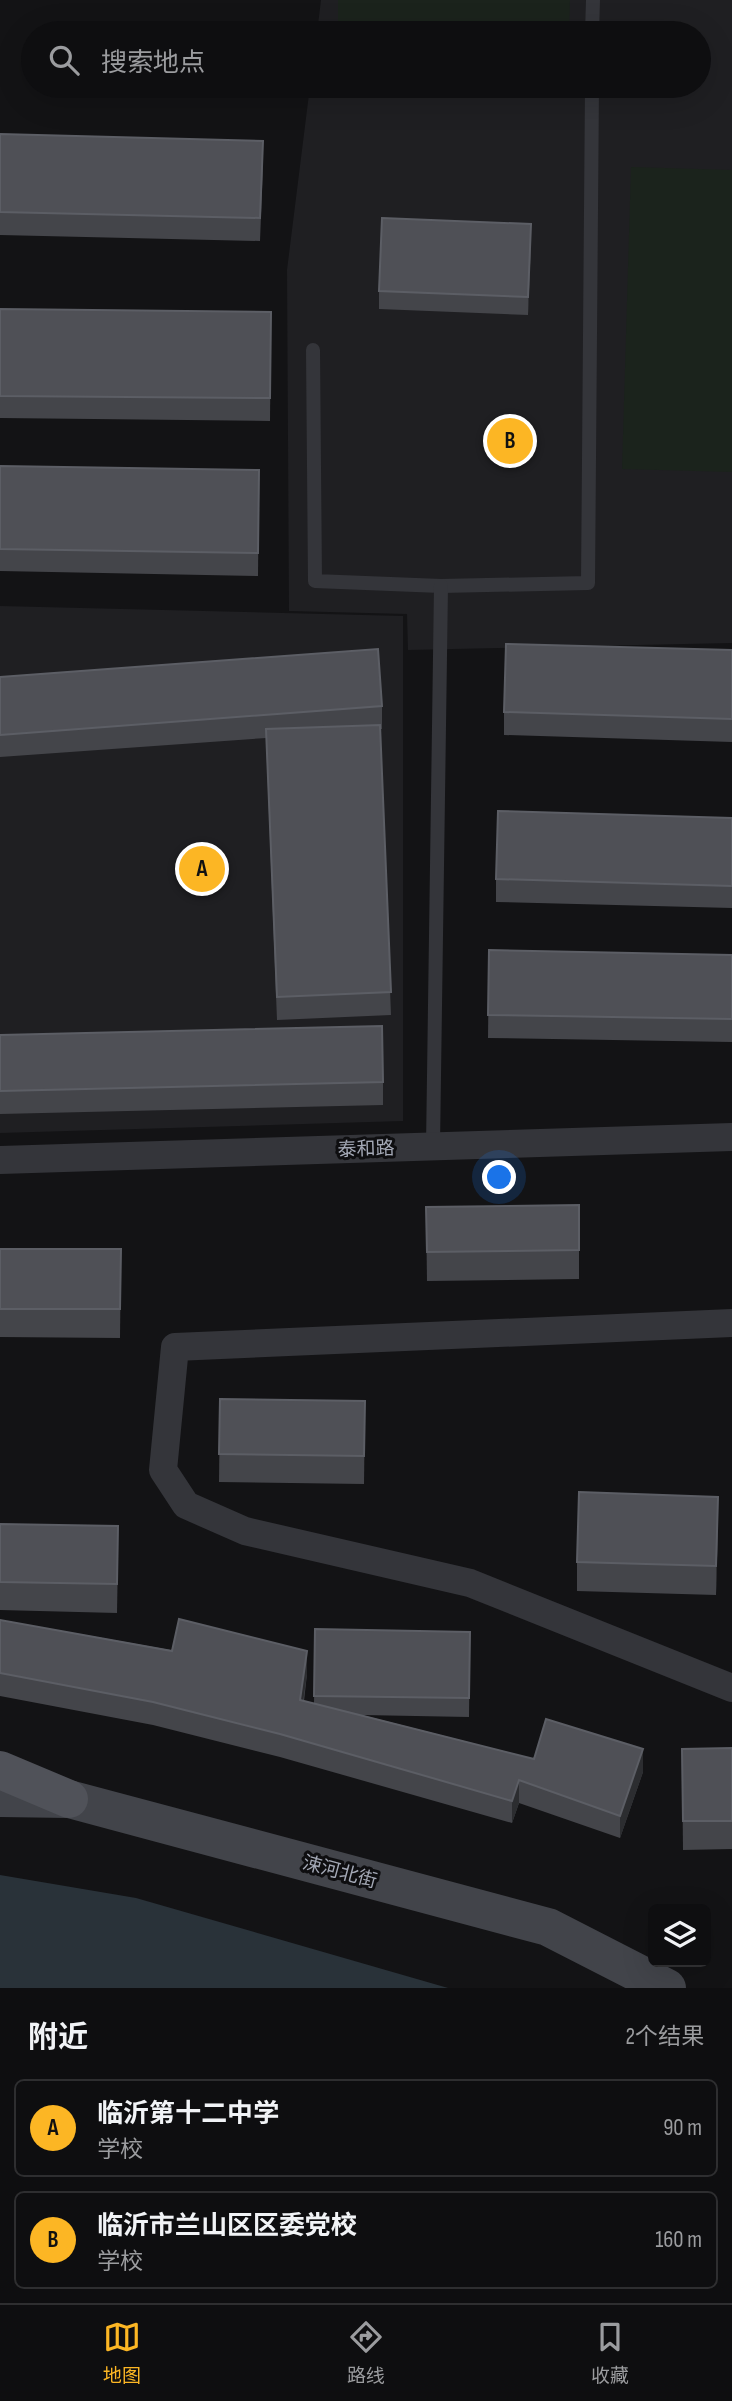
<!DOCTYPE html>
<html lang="zh">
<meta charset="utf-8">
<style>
body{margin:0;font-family:"Sofia Sans Condensed","Noto Sans SC",sans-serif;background:#171719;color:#f1f3f6}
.controls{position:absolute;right:21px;bottom:21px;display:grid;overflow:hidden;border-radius:10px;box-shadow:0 7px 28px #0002}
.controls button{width:63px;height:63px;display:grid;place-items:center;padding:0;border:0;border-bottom:2px solid #2e2e30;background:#0e0e10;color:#f1f3f6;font:35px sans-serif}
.you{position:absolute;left:500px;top:1178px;width:24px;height:24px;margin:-18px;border:5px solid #fff;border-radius:50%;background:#1a73e8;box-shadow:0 0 0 10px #1a73e833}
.badge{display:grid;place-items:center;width:46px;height:46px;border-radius:50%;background:#fcb624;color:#111;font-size:23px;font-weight:700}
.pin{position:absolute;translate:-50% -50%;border:4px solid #fff;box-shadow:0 2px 7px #0006}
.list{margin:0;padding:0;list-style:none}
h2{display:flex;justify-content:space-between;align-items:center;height:91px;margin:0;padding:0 28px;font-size:30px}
h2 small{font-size:23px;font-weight:400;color:#9b9c9f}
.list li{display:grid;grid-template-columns:46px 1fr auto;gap:21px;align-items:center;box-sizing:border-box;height:98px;margin:0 14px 14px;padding:0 14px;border:2px solid #2e2e30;border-radius:10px}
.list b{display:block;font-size:26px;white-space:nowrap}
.list p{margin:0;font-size:23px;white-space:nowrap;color:#9b9c9f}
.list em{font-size:23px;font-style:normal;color:#9b9c9f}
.icon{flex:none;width:38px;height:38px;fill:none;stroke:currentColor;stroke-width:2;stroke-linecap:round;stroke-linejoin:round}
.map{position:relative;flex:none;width:732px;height:1988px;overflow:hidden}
.search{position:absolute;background:#0e0e10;box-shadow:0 7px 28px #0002;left:21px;right:21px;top:21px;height:77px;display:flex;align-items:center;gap:18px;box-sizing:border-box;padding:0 24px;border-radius:38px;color:#9b9c9f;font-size:26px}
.sheet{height:315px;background:#0e0e10}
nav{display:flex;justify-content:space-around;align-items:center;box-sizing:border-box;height:98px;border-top:2px solid #2e2e30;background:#0e0e10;font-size:19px;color:#9b9c9f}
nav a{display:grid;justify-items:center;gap:4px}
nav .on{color:#fcb624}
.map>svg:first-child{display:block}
.built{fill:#1f1f22}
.green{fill:#1b231c}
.water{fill:#293239}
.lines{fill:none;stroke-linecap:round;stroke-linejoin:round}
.service{stroke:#34353a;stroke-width:14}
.minor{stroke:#34353a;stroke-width:28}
.secondary{stroke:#42444a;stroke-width:38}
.primary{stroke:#505259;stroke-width:38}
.wall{fill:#44454a}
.shaded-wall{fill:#2c2d30}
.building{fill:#4f5056;stroke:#5c5e65;stroke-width:2}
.labels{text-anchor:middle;stroke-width:6;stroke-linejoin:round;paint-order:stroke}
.street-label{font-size:19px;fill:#a4a9b6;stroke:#0e0e10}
</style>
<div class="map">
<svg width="732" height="1988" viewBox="0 0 732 1988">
<rect width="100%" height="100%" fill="#131315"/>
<g class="built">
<polygon points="321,0 732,0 732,643 408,650 407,614 289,611 287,270 310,86 699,86 699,33 317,33"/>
<polygon points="0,606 403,616 403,1121 0,1133"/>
</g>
<g class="green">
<polygon points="338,0 570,0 569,33 338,33"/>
<polygon points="338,86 568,86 568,96 338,90"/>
<polygon points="631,167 732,170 732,472 622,469"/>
</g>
<polygon class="water" points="0,1875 136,1898 448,1988 0,1988"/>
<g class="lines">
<g class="service">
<polyline points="592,33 593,0"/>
<polyline points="313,350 315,581 441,586 588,583 592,86"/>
<polyline points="433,1146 441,586"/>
</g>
<g class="minor">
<polyline points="0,1160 732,1137"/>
<polyline points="732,1323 175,1347 163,1470 186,1505 245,1531 470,1583 732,1688"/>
</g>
<polyline class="secondary" points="0,1798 69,1799 548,1927 667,1988"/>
<polyline class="primary" points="0,1770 69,1799"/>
</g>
<g class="wall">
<polygon points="0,134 263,164 260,241 0,235"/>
<polygon points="531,243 528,315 379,309 379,291"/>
<polygon points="0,309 271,312 270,421 0,418"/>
<polygon points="0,466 259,470 258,576 0,571"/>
<polygon points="732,650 732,742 504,735 504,712"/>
<polygon points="0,677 382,706 382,729 380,729 391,1015 277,1020 266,738 0,757"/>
<polygon points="732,818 732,908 496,902 496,879"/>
<polygon points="489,950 732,955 732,1042 488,1038"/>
<polygon points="0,1035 383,1082 383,1105 0,1114"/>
<polygon points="579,1205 579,1279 427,1281 426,1207"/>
<polygon points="0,1249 121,1249 120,1338 0,1337"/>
<polygon points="220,1399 365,1401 364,1484 219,1482"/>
<polygon points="0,1524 118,1555 117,1613 0,1610"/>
<polygon points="718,1525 716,1595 577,1591 577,1562"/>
<polygon points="0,1620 307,1674 304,1701 314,1703 315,1629 470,1632 469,1717 362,1715 534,1759 643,1772 620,1838 519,1803 512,1823 280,1757 153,1725 0,1696"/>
<polygon points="732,1748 732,1849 683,1850 682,1749"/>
</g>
<g class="shaded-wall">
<polygon points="531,224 531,243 528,315 528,297"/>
<polygon points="718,1497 718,1525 716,1595 716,1566"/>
<polygon points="307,1651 307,1674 300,1723 300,1700"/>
<polygon points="643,1749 643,1772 620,1838 620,1816"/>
<polygon points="519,1780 519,1803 512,1823 512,1801"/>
</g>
<g class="building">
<polygon points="0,134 263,141 260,218 0,212"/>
<polygon points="382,218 531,224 528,297 379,291"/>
<polygon points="0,309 271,312 270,398 0,396"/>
<polygon points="0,466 259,470 258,553 0,549"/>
<polygon points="506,644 732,650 732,719 504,712"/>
<polygon points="378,649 382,706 0,735 0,677"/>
<polygon points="380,725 391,992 277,997 266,729"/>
<polygon points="498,811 732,818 732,886 496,879"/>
<polygon points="489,950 732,955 732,1019 488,1015"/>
<polygon points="382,1026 383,1082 0,1091 0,1035"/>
<polygon points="579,1205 579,1250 427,1252 426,1207"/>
<polygon points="0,1249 121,1249 120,1309 0,1309"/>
<polygon points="220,1399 365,1401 364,1456 219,1454"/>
<polygon points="579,1492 718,1497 716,1566 577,1562"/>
<polygon points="0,1524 118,1526 117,1584 0,1582"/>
<polygon points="179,1619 307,1651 300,1700 534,1759 546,1719 643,1749 620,1816 519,1780 512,1801 280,1734 153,1702 0,1673 0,1620 172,1651"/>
<polygon points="315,1629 470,1632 469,1698 314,1696"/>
<polygon points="732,1748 732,1821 683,1821 682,1749"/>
</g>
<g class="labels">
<g class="street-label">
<text transform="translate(366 1148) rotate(-2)" y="7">泰和路</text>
<text transform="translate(340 1871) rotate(15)" y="7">涑河北街</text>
</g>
</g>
</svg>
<div class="controls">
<button><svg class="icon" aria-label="layers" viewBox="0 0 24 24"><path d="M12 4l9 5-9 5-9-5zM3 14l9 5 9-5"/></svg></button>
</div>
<div class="you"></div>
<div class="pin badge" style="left:202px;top:869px">A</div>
<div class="pin badge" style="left:510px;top:441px">B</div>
<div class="search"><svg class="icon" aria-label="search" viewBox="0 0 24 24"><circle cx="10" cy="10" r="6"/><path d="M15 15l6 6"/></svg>搜索地点</div>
</div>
<section class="sheet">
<h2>附近<small>2个结果</small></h2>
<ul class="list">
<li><span class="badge">A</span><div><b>临沂第十二中学</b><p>学校</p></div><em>90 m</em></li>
<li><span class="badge">B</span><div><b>临沂市兰山区区委党校</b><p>学校</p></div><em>160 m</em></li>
</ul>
</section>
<nav>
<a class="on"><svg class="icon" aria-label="map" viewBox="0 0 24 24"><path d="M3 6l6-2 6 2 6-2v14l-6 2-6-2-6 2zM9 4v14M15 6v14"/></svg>地图</a>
<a><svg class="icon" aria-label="directions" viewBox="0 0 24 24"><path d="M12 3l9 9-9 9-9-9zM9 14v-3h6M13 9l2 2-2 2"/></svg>路线</a>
<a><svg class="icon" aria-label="saved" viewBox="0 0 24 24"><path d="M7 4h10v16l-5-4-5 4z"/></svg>收藏</a>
</nav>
